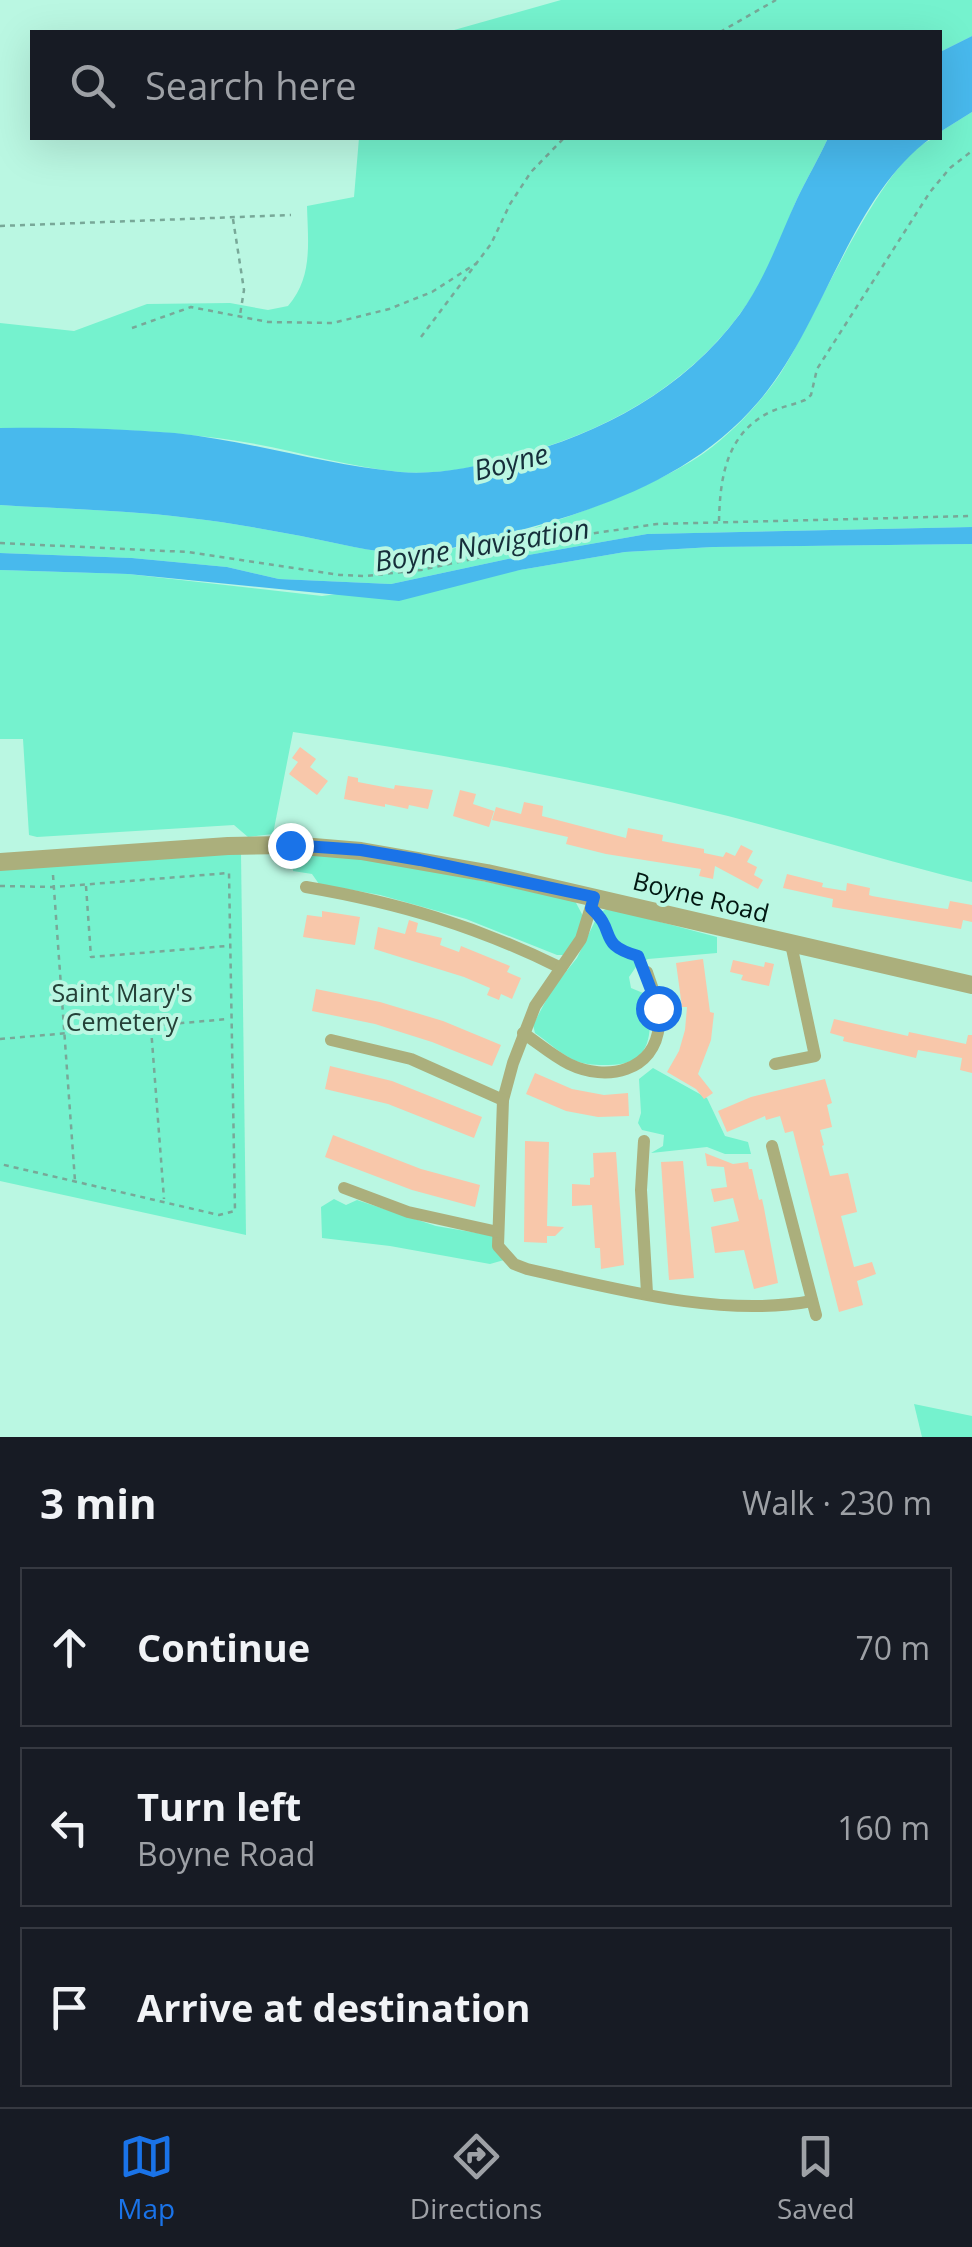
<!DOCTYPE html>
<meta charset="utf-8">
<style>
body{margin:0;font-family:"Open Sans",sans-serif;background:#242831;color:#f1f3f6}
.stop{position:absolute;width:30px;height:30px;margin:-22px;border:8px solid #1a73e8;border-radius:50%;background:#fff}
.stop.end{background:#1a73e8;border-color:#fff;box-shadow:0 2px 10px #0008}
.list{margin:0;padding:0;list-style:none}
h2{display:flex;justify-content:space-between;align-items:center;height:130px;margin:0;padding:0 40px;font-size:42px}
h2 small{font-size:32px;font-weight:400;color:#9ea1a6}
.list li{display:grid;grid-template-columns:65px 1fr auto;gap:30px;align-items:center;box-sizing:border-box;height:160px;margin:0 20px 20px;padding:0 20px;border:2px solid #363941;border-radius:0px}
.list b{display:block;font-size:38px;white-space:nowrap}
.list p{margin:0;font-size:32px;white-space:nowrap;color:#9ea1a6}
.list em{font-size:32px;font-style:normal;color:#9ea1a6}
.icon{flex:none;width:55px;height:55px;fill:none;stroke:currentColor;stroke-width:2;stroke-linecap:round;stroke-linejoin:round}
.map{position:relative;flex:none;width:972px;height:1437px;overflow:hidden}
.search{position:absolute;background:#171b24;box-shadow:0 10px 40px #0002;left:30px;right:30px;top:30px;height:110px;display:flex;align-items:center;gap:25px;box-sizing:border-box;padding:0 35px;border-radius:0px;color:#9ea1a6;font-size:38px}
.sheet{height:670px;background:#171b24}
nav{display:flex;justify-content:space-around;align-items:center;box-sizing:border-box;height:140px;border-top:2px solid #363941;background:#171b24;font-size:28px;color:#9ea1a6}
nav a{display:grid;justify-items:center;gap:5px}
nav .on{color:#1a73e8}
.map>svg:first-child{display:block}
.green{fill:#75f2ce}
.water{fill:#48b9ed}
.building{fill:#f8c7aa}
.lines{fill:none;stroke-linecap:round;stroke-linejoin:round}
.path{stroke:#78a898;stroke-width:2.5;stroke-dasharray:5 5;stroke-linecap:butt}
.minor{stroke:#abaf7c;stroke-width:12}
.tertiary{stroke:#abaf7c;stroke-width:18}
.route{stroke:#1a73e8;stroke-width:12}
.labels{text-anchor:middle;stroke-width:8;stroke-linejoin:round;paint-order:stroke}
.street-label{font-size:25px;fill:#011812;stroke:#baf7e2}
.park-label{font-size:25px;fill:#244037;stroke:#baf7e2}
.water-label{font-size:28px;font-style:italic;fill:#162e3a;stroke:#baf7e2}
</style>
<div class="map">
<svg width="972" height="1437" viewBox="0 0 972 1437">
<rect width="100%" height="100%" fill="#baf7e2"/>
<g class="green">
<polygon points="561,0 972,0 972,36 940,52 940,32 447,32"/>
<path d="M972 112V527L647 534 517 557 391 584 279 579 227 567 132 558 0 553V505C63 509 127 510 189 518 226 522 264 529 301 536 338 543 375 554 413 553 487 551 644 495 704 453 732 433 759 404 778 377 809 334 889 138 940 138V132Z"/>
<path d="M359 138H828C819 158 807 178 797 199 787 221 780 247 768 269 721 360 637 418 542 448 496 463 448 476 400 472 350 467 300 452 250 443 168 429 83 428 0 428V323L74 331 147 304 230 303 268 310 288 306C313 277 308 243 307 206L354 197Z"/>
<path d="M972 544V882C890 862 810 837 728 816 585 780 439 753 293 732L273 834 248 837 234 825 37 837 29 835 23 739H0V570L128 574 322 596 520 570 625 552 713 547Z"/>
<polygon points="241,853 246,1235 0,1181 0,870"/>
<polygon points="274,853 361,855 575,901 583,916 575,940 563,955 557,955 466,919 380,895 319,884 312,874 293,871 294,862 275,862"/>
<path d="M608 908 717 937V953L648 959 638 964 629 977 631 988 648 995C652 1032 654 1065 608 1065 597 1065 586 1065 576 1061 562 1055 548 1042 535 1033L533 1025 552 989 577 958 599 913Z"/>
<polygon points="653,1068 707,1098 725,1136 748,1142 751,1154 725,1154 707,1147 651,1153 663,1146 664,1135 642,1130 638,1123 641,1113 639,1079"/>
<polygon points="334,1199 346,1205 357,1200 436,1226 495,1236 504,1260 490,1264 390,1246 322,1238 321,1207"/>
<polygon points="914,1404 972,1416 972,1437 922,1437"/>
</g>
<g class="water">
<polygon points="972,36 972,112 940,132 940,52"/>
<path d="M828 138H931C849 198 825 324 759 401 694 478 596 511 502 535 473 543 443 552 413 553 374 554 338 543 301 536 264 529 226 522 189 518 127 510 63 509 0 505V428C58 427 117 428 175 433 251 441 324 465 400 472 439 475 475 467 513 457 602 433 684 390 740 314 766 278 779 238 797 199 807 178 819 158 828 138Z"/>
<polygon points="972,527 972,544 713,547 625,552 520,570 399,601 128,574 0,570 0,553 132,558 227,567 279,579 391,584 517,557 647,534"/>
</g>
<g class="building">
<polygon points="300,747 316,759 310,767 328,781 317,795 289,774 298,762 292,758"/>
<polygon points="348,776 358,778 358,782 394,789 395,785 433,790 428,809 409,805 408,809 385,804 385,807 344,799"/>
<polygon points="460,790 476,794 473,804 494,811 489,827 453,816"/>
<polygon points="524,802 543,806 542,816 626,838 628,828 663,835 662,841 704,849 704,853 723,857 726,852 735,856 741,845 753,851 747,862 757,867 754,875 763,880 758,889 715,866 713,879 699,876 701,869 606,854 566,844 568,837 492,820 496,807 521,814"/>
<polygon points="787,874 823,883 822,887 846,891 847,883 870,888 869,895 872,896 940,908 948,909 950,901 972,905 972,922 963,920 961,929 832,907 833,899 783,888"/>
<polygon points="322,911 360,917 355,945 303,937 307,915 322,917"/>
<polygon points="409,920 418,923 416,932 442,938 440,945 459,952 461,946 510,966 507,972 521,978 512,999 501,994 499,1000 487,995 490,988 464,977 374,949 378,927 405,934"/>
<polygon points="703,959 710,1012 714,1013 711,1040 698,1074 713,1093 704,1099 696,1089 667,1072 679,1051 685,1030 687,1007 682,1007 676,963"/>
<polygon points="733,960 764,967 765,962 774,964 769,986 741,980 743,975 730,972"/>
<polygon points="316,989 380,1002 443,1021 501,1045 492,1066 432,1042 375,1024 312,1011"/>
<polygon points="834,1019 908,1036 909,1032 966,1044 968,1035 972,1035 972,1073 960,1070 962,1058 918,1050 916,1058 843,1041 844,1037 830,1033"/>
<polygon points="330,1066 392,1081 482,1117 474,1138 388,1104 325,1089"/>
<polygon points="535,1073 572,1089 604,1095 628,1093 629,1116 598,1117 566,1111 526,1094"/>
<polygon points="825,1079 832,1103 827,1105 832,1127 820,1130 824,1145 822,1146 830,1176 848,1173 857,1212 841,1216 854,1267 872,1262 876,1274 857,1281 863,1305 839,1312 793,1131 785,1133 780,1116 766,1120 765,1116 727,1132 718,1111 751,1097"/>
<polygon points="333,1135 421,1169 480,1185 475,1207 412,1190 325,1157"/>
<polygon points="525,1141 549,1142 547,1226 564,1227 555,1236 547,1236 547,1243 524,1242"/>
<polygon points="616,1152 624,1265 601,1269 600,1248 595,1248 592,1205 572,1206 572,1184 590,1185 590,1178 594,1177 593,1153"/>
<polygon points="705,1153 733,1164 748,1162 749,1169 752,1169 759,1200 762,1199 764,1208 778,1283 754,1289 744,1250 715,1253 711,1227 739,1221 733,1198 714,1202 711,1189 727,1187 724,1167 707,1166"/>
<polygon points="683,1161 694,1278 669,1280 661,1162"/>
</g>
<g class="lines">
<g class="path">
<polyline points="720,32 776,0"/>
<polyline points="233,219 244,290 240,315"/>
<polyline points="0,226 291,215"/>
<polyline points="132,328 191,307 268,322 333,323 389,309 432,292 477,263"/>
<polyline points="421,337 491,244 510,204 531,172 564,138"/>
<path d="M719 521C720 478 726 435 768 413 780 407 793 405 805 400L811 395 817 369 930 192 950 168 972 151"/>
<polyline points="0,543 188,552 340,575 366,576 421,570 589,534 657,524 972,516"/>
<polyline points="53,875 75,1181"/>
<polyline points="0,886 54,887 229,873 235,1211 219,1215 0,1164"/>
<polyline points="86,886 91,957 227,946"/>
<path d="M602 921C606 928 607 939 612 945 620 954 633 953 642 961"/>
<polyline points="151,1028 164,1199"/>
<polyline points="0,1039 228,1019"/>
</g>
<g class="minor">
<path d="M306 887C399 903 476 926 561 968"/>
<path d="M594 897 581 939 535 1006 513 1063 503 1100 498 1246 514 1264 527 1269C616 1289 722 1318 812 1301"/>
<path d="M523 1033C538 1043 553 1056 569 1064 606 1082 655 1072 659 1025 661 1007 652 988 647 972"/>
<polyline points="331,1040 411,1059 503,1100"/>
<polyline points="775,1064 815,1056 791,944"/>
<polyline points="644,1141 641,1190 647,1293"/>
<polyline points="772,1146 816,1315"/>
<polyline points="344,1188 408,1212 498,1232"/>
</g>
<polyline class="tertiary" points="0,862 228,846 290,845 361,851 487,873 972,985"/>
</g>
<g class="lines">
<path class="route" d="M290 845 361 850 420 860 594 897 591 908C618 932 596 944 638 956L658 1008"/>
</g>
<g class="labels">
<g class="street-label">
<text transform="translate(701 897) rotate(14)" y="9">Boyne Road</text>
</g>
<g class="park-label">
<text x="122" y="1002">Saint Mary's<tspan x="122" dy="29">Cemetery</tspan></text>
</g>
<g class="water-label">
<text transform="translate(511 462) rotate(-14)" y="10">Boyne</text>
<text transform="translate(482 545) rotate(-9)" y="10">Boyne Navigation</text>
</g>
</g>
</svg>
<div class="stop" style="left:658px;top:1008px"></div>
<div class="stop end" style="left:290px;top:845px"></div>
<div class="search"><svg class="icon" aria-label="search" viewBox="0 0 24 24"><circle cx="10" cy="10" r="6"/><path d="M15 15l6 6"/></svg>Search here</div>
</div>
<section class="sheet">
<h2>3 min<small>Walk · 230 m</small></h2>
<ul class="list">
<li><svg class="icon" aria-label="ahead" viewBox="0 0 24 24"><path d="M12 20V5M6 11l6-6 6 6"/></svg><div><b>Continue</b></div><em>70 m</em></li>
<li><svg class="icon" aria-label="left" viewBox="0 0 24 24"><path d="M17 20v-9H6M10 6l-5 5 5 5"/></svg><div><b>Turn left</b><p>Boyne Road</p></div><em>160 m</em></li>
<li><svg class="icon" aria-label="arrive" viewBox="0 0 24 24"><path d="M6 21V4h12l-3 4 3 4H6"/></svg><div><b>Arrive at destination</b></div></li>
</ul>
</section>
<nav>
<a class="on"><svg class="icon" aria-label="map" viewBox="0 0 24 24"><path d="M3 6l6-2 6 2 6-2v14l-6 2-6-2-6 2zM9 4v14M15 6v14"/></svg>Map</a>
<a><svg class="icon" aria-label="directions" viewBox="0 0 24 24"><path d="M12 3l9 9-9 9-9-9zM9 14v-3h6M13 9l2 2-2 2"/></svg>Directions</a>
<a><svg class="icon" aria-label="saved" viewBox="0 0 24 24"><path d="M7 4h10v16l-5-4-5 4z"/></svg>Saved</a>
</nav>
